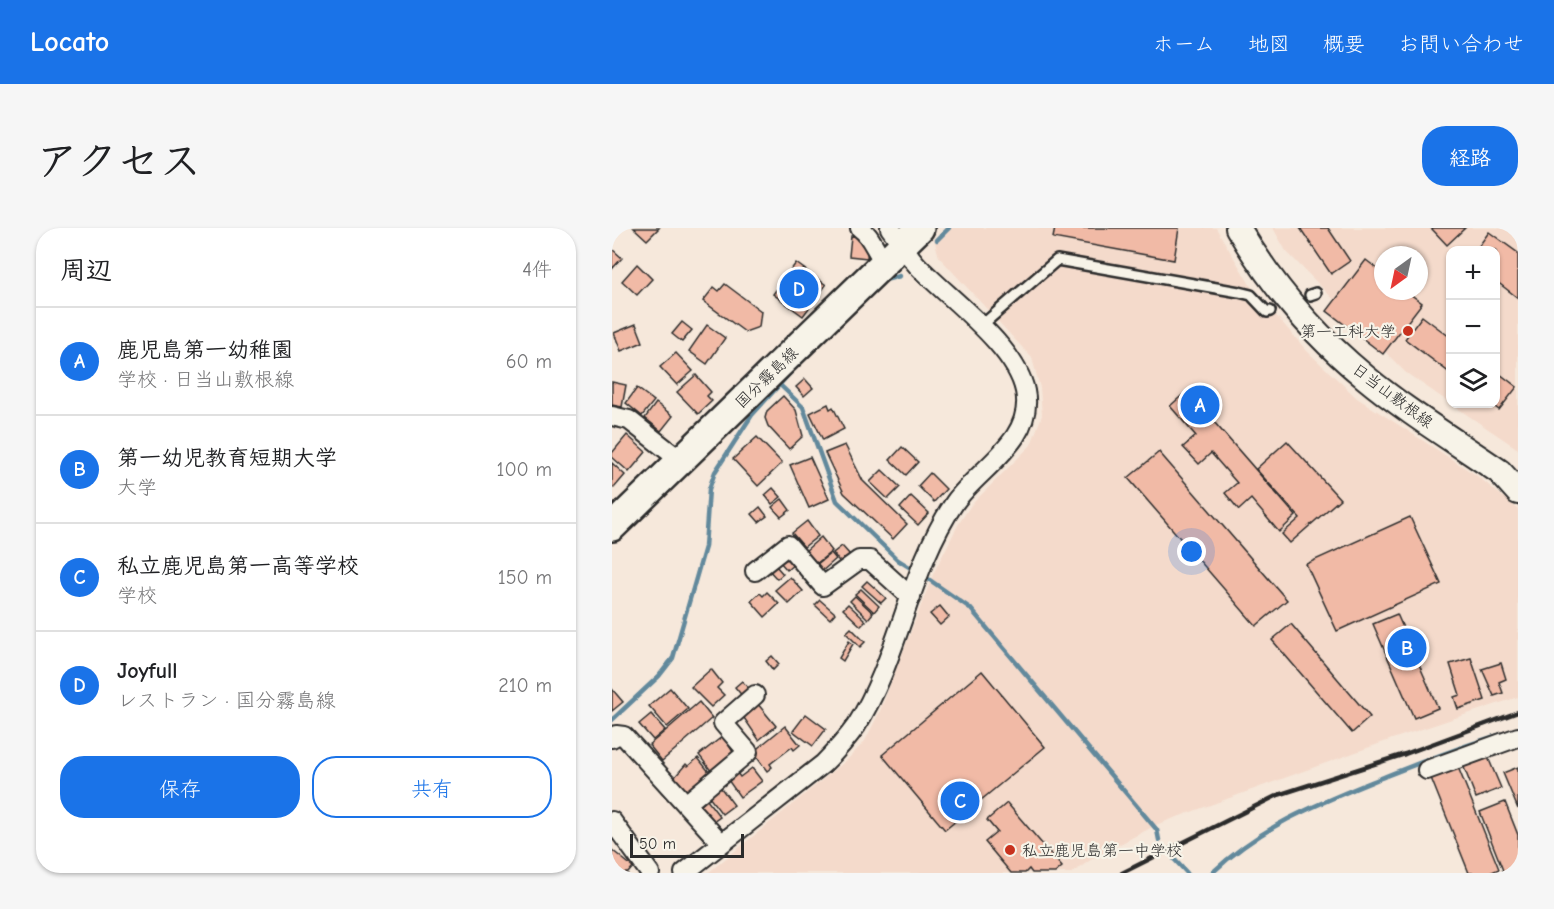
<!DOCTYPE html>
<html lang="ja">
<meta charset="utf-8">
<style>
body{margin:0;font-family:"Comic Neue","Klee One",sans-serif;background:#f6f6f6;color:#202124}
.controls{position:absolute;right:18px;top:18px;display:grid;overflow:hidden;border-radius:12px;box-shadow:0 2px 4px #0004}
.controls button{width:54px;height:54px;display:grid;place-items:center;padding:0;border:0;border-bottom:2px solid #e0e0e0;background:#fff;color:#202124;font:30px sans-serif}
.compass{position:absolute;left:762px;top:18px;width:54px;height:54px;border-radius:50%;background:#fff;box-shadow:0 2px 4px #0004;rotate:213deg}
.scale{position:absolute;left:18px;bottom:15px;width:114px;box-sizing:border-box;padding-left:6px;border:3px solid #2b2b2b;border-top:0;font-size:16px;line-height:21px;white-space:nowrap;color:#2b2b2b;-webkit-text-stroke:4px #f7f3e8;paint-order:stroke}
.you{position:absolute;left:580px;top:324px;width:21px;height:21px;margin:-15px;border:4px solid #fff;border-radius:50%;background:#1a73e8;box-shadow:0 0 0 9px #1a73e833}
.badge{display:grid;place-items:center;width:39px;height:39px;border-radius:50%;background:#1a73e8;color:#fff;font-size:20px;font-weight:700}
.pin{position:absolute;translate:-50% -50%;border:3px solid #fff;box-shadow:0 2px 6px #0006}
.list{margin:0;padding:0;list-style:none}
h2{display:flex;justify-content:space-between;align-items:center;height:78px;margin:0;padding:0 24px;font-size:26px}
h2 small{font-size:20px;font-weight:400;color:#757577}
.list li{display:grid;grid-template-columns:39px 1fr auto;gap:18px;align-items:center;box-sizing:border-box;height:108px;padding:0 24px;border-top:2px solid #e0e0e0}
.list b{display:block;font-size:22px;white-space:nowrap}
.list p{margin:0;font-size:20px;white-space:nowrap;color:#757577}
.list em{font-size:20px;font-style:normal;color:#757577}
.actions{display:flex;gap:12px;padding:18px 24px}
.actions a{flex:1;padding:14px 0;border:2px solid #1a73e8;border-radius:24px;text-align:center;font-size:21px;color:#1a73e8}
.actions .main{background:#1a73e8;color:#fff}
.icon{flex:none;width:33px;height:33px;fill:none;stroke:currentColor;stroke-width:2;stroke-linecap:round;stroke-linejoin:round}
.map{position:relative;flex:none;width:906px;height:645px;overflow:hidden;border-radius:24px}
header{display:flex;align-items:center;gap:36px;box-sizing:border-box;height:84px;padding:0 30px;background:#1a73e8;color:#fff}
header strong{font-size:28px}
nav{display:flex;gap:33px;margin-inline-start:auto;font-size:21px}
.intro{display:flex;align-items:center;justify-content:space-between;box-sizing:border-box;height:144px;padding:0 36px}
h1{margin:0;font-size:42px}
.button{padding:15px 27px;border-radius:24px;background:#1a73e8;color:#fff;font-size:21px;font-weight:700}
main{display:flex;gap:36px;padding:0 36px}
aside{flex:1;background:#fff;border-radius:24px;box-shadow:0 2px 4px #0004}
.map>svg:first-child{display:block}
.built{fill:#f4dacb;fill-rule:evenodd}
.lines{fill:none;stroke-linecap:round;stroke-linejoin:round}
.stream{stroke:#62899c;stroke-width:4.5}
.building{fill:#f1baa6;stroke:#2b2b2b;stroke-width:1.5}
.lane-casing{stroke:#2b2b2b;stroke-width:14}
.street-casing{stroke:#2b2b2b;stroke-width:22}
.secondary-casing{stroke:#2b2b2b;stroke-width:28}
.primary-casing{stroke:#2b2b2b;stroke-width:32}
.lane{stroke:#f7f3e8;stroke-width:9}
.street{stroke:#f7f3e8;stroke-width:18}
.secondary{stroke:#f7f3e8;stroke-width:24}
.primary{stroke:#f7f3e8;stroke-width:27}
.rail{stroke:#2b2b2b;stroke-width:4.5}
.poi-dot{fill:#c8321e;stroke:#f7f3e8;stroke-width:2}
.labels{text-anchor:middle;stroke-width:4.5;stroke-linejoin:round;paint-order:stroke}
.poi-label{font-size:16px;fill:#2b2b2b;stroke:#f7f3e8;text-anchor:end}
.street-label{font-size:16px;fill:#2b2b2b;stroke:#f7f3e8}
</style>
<header>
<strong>Locato</strong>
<nav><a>ホーム</a><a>地図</a><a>概要</a><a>お問い合わせ</a></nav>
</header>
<div class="intro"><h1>アクセス</h1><a class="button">経路</a></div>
<main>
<aside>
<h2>周辺<small>4件</small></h2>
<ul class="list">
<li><span class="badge">A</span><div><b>鹿児島第一幼稚園</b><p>学校 · 日当山敷根線</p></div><em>60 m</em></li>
<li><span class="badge">B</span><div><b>第一幼児教育短期大学</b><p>大学</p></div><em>100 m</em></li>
<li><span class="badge">C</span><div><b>私立鹿児島第一高等学校</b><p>学校</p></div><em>150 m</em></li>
<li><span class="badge">D</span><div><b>Joyfull</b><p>レストラン · 国分霧島線</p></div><em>210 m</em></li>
</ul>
<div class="actions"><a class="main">保存</a><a>共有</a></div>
</aside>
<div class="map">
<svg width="906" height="645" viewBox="0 0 906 645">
<rect width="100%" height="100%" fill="#f6e8db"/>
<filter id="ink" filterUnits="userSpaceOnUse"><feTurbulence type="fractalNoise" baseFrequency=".0167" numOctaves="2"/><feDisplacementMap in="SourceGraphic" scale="12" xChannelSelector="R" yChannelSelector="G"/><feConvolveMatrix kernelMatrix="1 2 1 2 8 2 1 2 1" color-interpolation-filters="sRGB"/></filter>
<g filter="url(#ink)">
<g class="built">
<polygon points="333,0 604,0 640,60 695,123 745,170 864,247 906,281 906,469 780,511 546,596 480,631 460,645 96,645 235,532 253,513 268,483 322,344 346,297 359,277 419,217 430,187 428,160 420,130 327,29 322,11"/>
<path d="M661 0H906V221L839 176H884V22H838V175L793 144 674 23ZM771 27H807V63H771Z"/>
</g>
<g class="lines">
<g class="stream">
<polyline points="325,12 337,0"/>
<polyline points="273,52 288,48"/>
<polyline points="167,156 191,179 225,273 286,332 302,342"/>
<polyline points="312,348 358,380 545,602 547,612"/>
<polyline points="0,492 47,448 61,430 93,319 97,261 103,244 140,187 179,144"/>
<polyline points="562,631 575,645"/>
<path d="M600 645C653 595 708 575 774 548 812 533 850 518 890 506"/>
</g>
</g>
<g class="building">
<polygon points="22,0 47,0 35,12"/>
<polygon points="443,0 567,0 562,32 441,10"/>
<polygon points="688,0 716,0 738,33 719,46"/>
<polygon points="819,0 853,0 835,17"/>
<polygon points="877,4 906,25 906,70 884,53 884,22 864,22"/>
<polygon points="239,8 252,9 256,16 255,30 237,28"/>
<polygon points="0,21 10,30 0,41"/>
<polygon points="754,32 771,45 771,63 794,63 810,75 771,126 715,83"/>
<polygon points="184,35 214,57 191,88 161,66"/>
<polygon points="25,36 40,51 25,67 10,53"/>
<polygon points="113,56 149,83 147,99 133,104 91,73 102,59 107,63"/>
<polygon points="810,88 838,109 838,145 793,111"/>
<polygon points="70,94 80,102 70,114 60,106"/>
<polygon points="24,96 31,114 9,123 2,105"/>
<polygon points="95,97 113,110 95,136 77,123"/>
<polygon points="64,125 81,143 65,157 48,139"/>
<polygon points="884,143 905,159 887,182 879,176 884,176"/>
<polygon points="84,147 99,164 95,168 100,173 86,186 65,164"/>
<polygon points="193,151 201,160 192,168 184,159"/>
<polygon points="0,154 14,157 10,179 0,177"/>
<polygon points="25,160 42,173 30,188 14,175"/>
<polygon points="575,163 684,288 667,304 639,271 627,282 613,265 625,255 599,225 587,236 571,219 584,208 558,178"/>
<polygon points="171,168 184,182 191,208 177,221 156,198 153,190 155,183"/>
<polygon points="44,175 61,188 49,203 33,190"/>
<polygon points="216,176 218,181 221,179 232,201 211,212 198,185"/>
<polygon points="15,207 34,224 17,244 0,229 0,225"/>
<polygon points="145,209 170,235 146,258 121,231"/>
<polygon points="675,213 728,271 678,315 670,306 688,290 644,241"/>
<polygon points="233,217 251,253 295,296 281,311 232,265 213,225"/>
<polygon points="290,219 306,234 294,247 278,232"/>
<polygon points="547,224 675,372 644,398 516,250"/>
<polygon points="198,229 217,271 197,280 178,237"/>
<polygon points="0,235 13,247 2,260 0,258"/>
<polygon points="270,242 288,259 276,271 258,254"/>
<polygon points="318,245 334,261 322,274 306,258"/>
<polygon points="161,260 169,269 160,276 153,267"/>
<polygon points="299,268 317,285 306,297 288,280"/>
<polygon points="170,271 178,282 169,289 160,279"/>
<polygon points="148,279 155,288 147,294 140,286"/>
<polygon points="798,289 829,356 725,403 694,336"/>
<polygon points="195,293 206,308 192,319 180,305"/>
<polygon points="209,309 220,323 204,336 193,323"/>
<polygon points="230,318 238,327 228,335 221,325"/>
<polygon points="172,325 182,336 175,342 168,334 164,338 171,346 165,351 155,340"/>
<polygon points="219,325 224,331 209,344 204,337"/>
<polygon points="178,349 191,363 177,376 163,362"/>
<polygon points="255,353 274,370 269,375 250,358"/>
<polygon points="249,361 267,378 262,384 243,366"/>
<polygon points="155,364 167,376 153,389 139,373 148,365 151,368"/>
<polygon points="243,368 261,385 256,391 238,373"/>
<polygon points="208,372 223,385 218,391 203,377"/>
<polygon points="236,376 254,393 249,398 231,381"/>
<polygon points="328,378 337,389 328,397 318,386"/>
<polygon points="785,386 826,480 802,490 761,396"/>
<polygon points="679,396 758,489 740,505 660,412"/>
<polygon points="239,400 253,414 248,419 234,405"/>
<polygon points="237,413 241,416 231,433 227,430"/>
<polygon points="160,428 167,436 161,442 154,433"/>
<polygon points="859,430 873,472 846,481 842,469 848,467 838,436"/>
<polygon points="889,435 894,451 887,454 891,465 882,468 870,441"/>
<polygon points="99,441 110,455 105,460 112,467 99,479 79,459"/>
<polygon points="370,443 433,519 333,602 270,527"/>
<polygon points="130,453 138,462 131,469 123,459"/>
<polygon points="58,460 76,481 55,499 37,478"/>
<polygon points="0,461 11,474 0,483"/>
<polygon points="87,474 100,490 50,533 37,517"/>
<polygon points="145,475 164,498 147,512 130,487"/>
<polygon points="39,486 53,502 41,512 27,496"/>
<polygon points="194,486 214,501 201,518 181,503"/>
<polygon points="173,498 188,517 182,522 180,519 158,536 160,539 155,543 141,524"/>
<polygon points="111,508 123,527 100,544 87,527"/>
<polygon points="875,527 889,560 864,570 851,537"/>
<polygon points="86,530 98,545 72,565 61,551 74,536 76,538"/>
<polygon points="846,539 887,641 878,645 857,645 819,550"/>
<polygon points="906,539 906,581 891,545"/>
<polygon points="140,540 150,553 128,569 116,552 125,545 128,549"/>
<polygon points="109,560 122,577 110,586 97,569"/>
<polygon points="95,572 108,589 98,596 86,580"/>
<polygon points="893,574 906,607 906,644 903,645 892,645 868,584"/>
<polygon points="395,575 450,639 443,645 420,645 417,641 413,645 399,645 373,614 385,604 375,592"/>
<polygon points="0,622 21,639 16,645 0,645"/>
</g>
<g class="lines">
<defs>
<g id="lane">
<polyline points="698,67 704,65"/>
<polyline points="369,98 445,32 627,64 639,67 655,84 658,83"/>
</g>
<g id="street">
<path d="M248 0C259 7 263 23 272 33"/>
<polyline points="0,188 17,192 68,232"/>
<polyline points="143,343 176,317 211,358 247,332 258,332 299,369"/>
<polyline points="0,510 4,507 12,508 109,615"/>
<polyline points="815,542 906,509"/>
<polyline points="74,576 136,524 111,495 143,467"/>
<polyline points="0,593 38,645"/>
<path d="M72 645 211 536C223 524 234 512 244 498 287 431 297 341 343 274 367 240 423 212 413 163 404 118 336 70 305 37 295 26 287 12 278 0"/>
</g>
<path id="secondary" d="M626 0C659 56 702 107 753 149 795 184 843 213 888 244L906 264"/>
<polyline id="primary" points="0,299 308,0"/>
</defs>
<use href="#lane" class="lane-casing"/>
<use href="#street" class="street-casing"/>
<use href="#secondary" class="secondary-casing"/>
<use href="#primary" class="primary-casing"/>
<use href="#lane" class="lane"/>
<use href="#street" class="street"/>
<use href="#secondary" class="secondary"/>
<use href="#primary" class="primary"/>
<polyline class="rail" points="510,645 666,567 793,526 906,484"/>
</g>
</g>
<g class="poi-dot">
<circle cx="796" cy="103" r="6"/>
<circle cx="398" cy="622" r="6"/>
</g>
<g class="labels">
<g class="poi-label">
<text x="784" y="109">第一工科大学</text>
<text x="410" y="628" text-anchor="start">私立鹿児島第一中学校</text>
</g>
<g class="street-label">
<text transform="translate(154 149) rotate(-44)" y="6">国分霧島線</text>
<text transform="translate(781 167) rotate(37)" y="6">日当山敷根線</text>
</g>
</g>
</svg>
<div class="controls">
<button>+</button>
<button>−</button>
<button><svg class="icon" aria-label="layers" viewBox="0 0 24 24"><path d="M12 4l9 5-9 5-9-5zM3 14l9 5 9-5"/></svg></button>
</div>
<svg class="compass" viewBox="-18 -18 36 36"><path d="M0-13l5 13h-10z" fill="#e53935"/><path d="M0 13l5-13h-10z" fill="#757577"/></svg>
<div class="scale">50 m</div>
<div class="you"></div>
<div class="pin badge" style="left:588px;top:177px">A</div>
<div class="pin badge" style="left:795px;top:420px">B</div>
<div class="pin badge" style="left:348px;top:573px">C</div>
<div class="pin badge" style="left:187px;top:61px">D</div>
</div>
</main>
